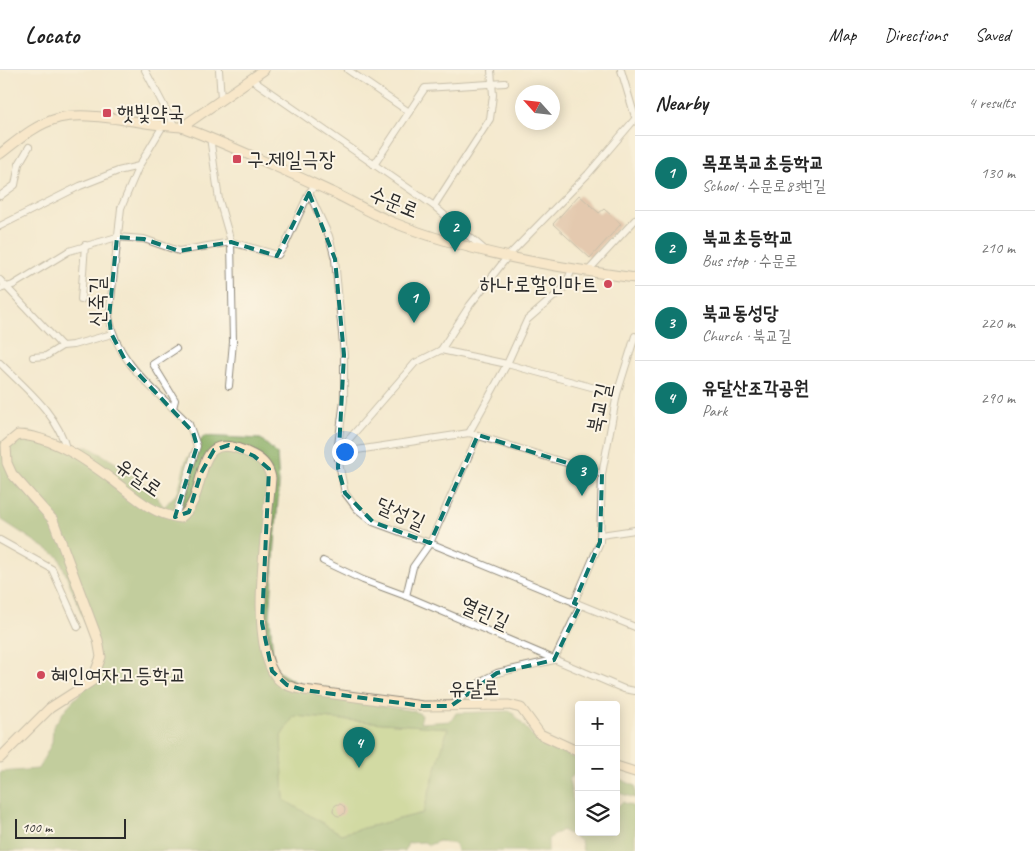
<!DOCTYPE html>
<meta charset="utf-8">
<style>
body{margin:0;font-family:Caveat,"Poor Story",sans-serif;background:#f6f6f6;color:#222}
.controls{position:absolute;right:15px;bottom:15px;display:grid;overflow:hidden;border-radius:5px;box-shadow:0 2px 12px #0003}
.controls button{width:45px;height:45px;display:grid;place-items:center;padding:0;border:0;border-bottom:1px solid #e0e0e0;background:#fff;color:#222;font:25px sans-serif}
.compass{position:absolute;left:515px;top:15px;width:45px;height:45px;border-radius:50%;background:#fff;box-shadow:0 2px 12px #0003;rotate:297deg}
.scale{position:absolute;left:15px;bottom:12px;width:111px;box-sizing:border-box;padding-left:5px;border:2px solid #2b2b2b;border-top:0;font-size:14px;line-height:18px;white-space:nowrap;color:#2b2b2b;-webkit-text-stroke:4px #fcf5e5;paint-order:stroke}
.you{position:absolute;left:344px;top:381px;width:18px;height:18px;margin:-12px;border:4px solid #fff;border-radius:50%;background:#1a73e8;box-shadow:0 0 0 8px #1a73e833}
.badge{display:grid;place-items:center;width:32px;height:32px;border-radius:50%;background:#0f766e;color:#fff;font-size:16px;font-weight:700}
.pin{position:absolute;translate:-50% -41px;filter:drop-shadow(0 1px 2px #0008)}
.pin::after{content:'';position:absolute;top:26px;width:18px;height:15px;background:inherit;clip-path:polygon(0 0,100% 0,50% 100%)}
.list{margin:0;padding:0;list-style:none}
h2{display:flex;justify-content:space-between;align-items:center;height:65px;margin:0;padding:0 20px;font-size:21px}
h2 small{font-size:16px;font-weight:400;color:#767676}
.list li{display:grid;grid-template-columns:32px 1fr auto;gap:15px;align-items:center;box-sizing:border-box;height:75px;padding:0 20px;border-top:1px solid #e0e0e0}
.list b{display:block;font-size:19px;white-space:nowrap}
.list p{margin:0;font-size:16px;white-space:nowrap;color:#767676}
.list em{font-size:16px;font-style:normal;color:#767676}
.icon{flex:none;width:28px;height:28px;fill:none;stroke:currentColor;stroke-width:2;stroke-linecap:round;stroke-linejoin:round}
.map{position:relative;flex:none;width:635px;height:781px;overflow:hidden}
header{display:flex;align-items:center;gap:30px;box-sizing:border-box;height:70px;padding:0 25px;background:#fff;border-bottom:1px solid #e0e0e0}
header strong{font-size:24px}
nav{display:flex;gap:28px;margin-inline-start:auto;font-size:18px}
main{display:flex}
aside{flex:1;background:#fff}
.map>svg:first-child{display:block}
.green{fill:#a8c770;stroke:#6a794e}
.forest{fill:#86ac62;stroke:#586c46;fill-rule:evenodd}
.building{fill:#d0a38a}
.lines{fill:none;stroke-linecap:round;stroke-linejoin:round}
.street-casing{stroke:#908a7c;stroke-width:8}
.secondary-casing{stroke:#908a7c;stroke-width:11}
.street{stroke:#fff;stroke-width:6}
.secondary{stroke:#fce5c4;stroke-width:9}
.marked{fill:none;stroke:#0f766e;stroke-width:4;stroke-dasharray:10 6;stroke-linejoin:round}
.poi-dot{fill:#d1495b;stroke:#fcf5e5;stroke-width:2}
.labels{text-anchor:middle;stroke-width:4;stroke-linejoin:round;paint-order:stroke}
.poi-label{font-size:21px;fill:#2b2b2b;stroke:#fcf5e5;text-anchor:start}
.street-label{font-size:21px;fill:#2b2b2b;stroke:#fcf5e5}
</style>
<header>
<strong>Locato</strong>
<nav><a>Map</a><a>Directions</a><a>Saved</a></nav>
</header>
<main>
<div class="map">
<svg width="635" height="781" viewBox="0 0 635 781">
<rect width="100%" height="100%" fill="#fcf5e5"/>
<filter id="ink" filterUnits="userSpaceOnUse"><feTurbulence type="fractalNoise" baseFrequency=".02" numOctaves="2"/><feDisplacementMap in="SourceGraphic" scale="10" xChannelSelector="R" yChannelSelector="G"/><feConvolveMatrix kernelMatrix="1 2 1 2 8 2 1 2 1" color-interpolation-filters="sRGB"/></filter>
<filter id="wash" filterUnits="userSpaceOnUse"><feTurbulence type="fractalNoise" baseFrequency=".0096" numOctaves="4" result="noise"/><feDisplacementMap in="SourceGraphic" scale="20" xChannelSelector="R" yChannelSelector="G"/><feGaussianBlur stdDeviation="1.12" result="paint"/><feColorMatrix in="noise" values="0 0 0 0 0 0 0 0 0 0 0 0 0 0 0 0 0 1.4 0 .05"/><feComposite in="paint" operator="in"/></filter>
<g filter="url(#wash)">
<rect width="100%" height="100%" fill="#f4e9ce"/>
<polygon class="green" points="294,646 448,658 423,743 341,764 284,730 281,666"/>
<g class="forest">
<path d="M28 361 59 377H89L116 393 151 419 164 437 178 422 186 390 204 366 261 369 277 384 279 415 270 547 274 599 302 616 379 636 415 641 422 645 420 653 451 651 456 643 511 641 538 672 579 690V699L569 710 573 730 579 736V762H616V738L622 732 631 735 635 739V781H583L581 771 562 760 548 769V781H457L455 774 439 771 429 775 424 772 408 773 405 781H0V702L38 699 52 673 53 657 67 637 92 611 95 577 59 487 2 450 0 445V373ZM294 646 448 658 423 743 341 764 284 730 281 666Z"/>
<polygon points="616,707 635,716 635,728 616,722"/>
</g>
<g id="blocks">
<g class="building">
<polygon points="579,125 599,143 604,139 621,154 590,188 553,154"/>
<circle cx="339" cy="740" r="6"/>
</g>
</g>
</g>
<g filter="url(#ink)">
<use href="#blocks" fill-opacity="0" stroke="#908a7c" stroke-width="1"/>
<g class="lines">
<defs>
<g id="street">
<polyline points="145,0 175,57"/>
<polyline points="219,0 221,29"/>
<polyline points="348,0 409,42"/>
<polyline points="621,0 635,47"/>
<polyline points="251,9 434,136 485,180"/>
<path d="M164 54 139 96 121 138 109 247C116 293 158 322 189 354L197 376 175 447"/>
<polyline points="210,67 219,130 231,172 233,272 229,316"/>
<polyline points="374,95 425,18 505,13"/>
<polyline points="315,115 309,123 329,166 335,189 344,285 344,330 337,383 345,423 357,439 373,452 430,473 635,557"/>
<polyline points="0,126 15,115 19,94 29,77"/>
<polyline points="434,136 490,49 493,25 491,0"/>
<polyline points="0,156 80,116 118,101 139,96"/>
<polyline points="588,201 635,150"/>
<polyline points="0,210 62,276 73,275 112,264"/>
<polyline points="0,219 13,215 69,181 117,167 144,169 179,181 231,172 278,185 285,175 309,123"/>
<polyline points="81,230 85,175"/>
<polyline points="441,280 507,294 617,324"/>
<polyline points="33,287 46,286 62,276"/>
<path d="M0 293C26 319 58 344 67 381"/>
<polyline points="173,338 175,330 153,294 176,279"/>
<polyline points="469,363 507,294 527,250 565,217 572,199"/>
<polyline points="337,383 415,293 441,280 470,235 508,186 588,104 635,49"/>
<polyline points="337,383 469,363 602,404"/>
<polyline points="601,465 635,460"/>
<polyline points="0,470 52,499 78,557"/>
<polyline points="323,491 363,510 406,526 624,619 635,621"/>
<polyline points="406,526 413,497 430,473 478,365"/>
<polyline points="574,533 600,472 602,404 617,324 635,266"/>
<polyline points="451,636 485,609 497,603 554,590 580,536"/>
</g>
<g id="secondary">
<path d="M182 57C235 77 286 101 338 125 356 134 373 144 392 152 469 183 554 197 635 208"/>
<path d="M0 84C18 70 36 54 59 48 91 40 148 56 182 57L264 0"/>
<path d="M0 688 50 638 92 611 101 587 98 570 53 450 12 404 7 393 6 375 18 365C52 366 86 390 114 411 135 427 152 444 180 448 213 425 187 351 253 385 263 390 269 397 271 408 268 455 247 572 277 608 284 616 295 618 304 620L423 636 509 635 521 638 540 664 579 682"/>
<polyline points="616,696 635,702"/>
</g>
</defs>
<use href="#street" class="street-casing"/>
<use href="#secondary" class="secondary-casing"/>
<use href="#street" class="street"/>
<use href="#secondary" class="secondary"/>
</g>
</g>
<path d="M0 0H635V781H0ZM309 123 335 189 344 285 338 398 345 423 373 452 430 473 478 365 602 404 600 472 574 533 580 536 554 590 497 603 451 636H423L304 620 287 615 272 601 262 553 269 399 254 386 229 375 214 380 201 403 189 442 175 447 197 376 193 362 125 290 111 263 109 247 117 167 144 169 179 181 231 172 277 186Z" fill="#f4e9ce" fill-opacity=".55" fill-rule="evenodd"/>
<path class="marked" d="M309 123 335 189 344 285 338 398 345 423 373 452 430 473 478 365 602 404 600 472 574 533 580 536 554 590 497 603 451 636H423L304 620 287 615 272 601 262 553 269 399 254 386 229 375 214 380 201 403 189 442 175 447 197 376 193 362 125 290 111 263 109 247 117 167 144 169 179 181 231 172 277 186Z"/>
<g class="poi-dot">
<rect x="102" y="38" width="10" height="10" rx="2.5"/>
<rect x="232" y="84" width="10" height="10" rx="2.5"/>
<circle cx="608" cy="214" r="5"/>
<circle cx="41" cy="605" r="5"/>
</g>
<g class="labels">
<g class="poi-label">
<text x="117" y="50">햇빛약국</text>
<text x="247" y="96">구.제일극장</text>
<text x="598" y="221" text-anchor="end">하나로할인마트</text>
<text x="51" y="612">혜인여자고등학교</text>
</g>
<g class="street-label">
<text transform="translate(394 132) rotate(22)" y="7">수문로</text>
<text transform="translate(97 232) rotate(-90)" y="7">신죽길</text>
<text transform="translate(599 338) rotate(-78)" y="7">북교길</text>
<text transform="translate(139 407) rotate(35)" y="7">유달로</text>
<text transform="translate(401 443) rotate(24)" y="7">달성길</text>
<text transform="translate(485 543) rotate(24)" y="7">열린길</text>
<text transform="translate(474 618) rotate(-1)" y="7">유달로</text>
</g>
</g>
</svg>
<div class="controls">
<button>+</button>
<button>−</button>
<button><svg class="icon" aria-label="layers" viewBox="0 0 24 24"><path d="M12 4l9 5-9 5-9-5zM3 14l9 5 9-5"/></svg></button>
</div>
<svg class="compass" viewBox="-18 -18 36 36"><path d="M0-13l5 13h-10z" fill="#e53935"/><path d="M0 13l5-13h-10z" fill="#767676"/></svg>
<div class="scale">100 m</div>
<div class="you"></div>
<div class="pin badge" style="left:414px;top:253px">1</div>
<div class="pin badge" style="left:455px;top:182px">2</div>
<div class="pin badge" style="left:582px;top:426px">3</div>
<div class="pin badge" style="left:359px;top:698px">4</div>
</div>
<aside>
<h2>Nearby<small>4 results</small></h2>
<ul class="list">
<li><span class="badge">1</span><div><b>목포북교초등학교</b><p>School · 수문로83번길</p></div><em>130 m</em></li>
<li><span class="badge">2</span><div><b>북교초등학교</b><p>Bus stop · 수문로</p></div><em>210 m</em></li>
<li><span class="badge">3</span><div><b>북교동성당</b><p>Church · 북교길</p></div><em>220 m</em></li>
<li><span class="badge">4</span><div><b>유달산조각공원</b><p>Park</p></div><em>290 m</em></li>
</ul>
</aside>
</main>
